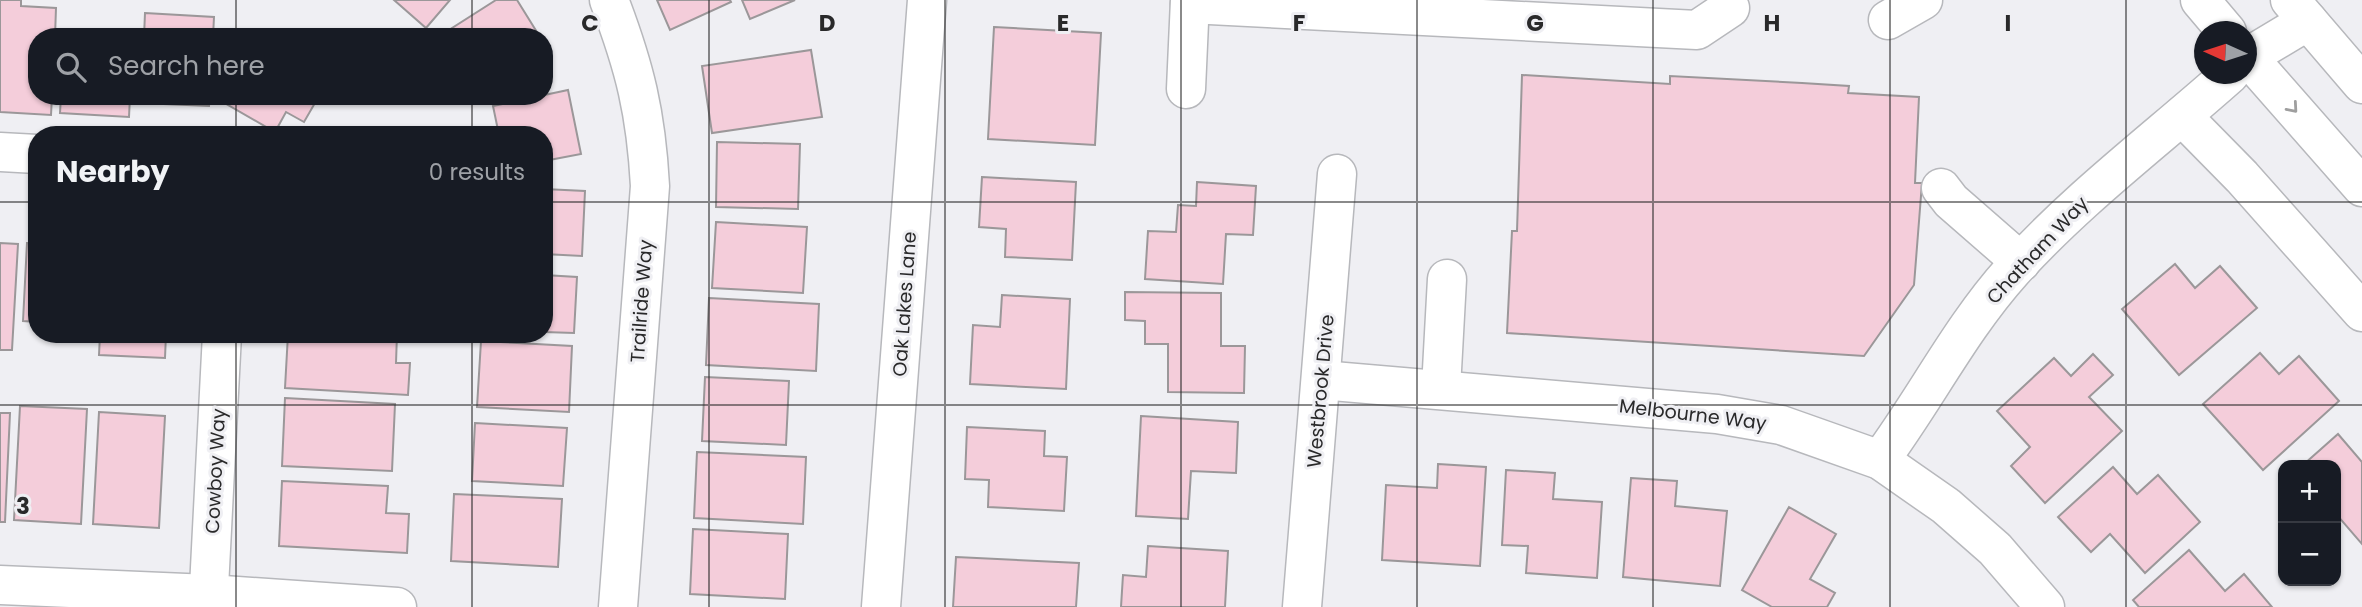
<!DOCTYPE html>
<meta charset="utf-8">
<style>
body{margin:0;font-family:Poppins,sans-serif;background:#242831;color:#f1f3f6}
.controls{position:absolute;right:21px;bottom:21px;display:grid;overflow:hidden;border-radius:14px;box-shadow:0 2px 5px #0004}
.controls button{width:63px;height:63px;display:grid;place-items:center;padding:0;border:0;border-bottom:2px solid #363941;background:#171b24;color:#f1f3f6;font:35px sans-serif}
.compass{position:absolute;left:2194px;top:21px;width:63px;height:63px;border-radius:50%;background:#171b24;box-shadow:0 2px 5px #0004;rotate:273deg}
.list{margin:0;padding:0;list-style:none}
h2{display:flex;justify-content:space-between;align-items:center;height:91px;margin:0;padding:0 28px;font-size:30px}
h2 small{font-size:23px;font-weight:400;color:#9ea1a6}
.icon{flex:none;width:38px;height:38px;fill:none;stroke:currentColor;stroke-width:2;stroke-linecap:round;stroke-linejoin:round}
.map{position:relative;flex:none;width:2362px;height:607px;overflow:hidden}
.search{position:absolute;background:#171b24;box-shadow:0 2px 5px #0004;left:28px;top:28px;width:525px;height:77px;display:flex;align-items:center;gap:18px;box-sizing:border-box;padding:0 24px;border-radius:28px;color:#9ea1a6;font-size:26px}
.panel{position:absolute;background:#171b24;box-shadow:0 2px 5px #0004;left:28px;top:126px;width:525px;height:217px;border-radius:28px}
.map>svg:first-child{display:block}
.building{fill:#f4cdda;stroke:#9b9799;stroke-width:2}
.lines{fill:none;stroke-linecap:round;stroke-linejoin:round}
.minor-casing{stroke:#b7b8bc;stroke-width:41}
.major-casing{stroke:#b7b8bc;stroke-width:41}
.minor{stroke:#fff;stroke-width:38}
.major{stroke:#fff;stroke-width:38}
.oneway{stroke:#9f9f9f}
.grid{fill:none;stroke:#29292a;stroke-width:2;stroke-opacity:0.55}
.labels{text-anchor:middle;stroke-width:6;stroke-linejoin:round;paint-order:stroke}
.street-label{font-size:19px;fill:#29292a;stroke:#efeff3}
.grid-label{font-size:23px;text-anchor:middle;font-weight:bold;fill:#29292a;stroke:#efeff3;stroke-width:6;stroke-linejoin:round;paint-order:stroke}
</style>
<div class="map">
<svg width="2362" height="607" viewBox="0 0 2362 607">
<rect width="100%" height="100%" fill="#efeff3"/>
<g class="building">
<polygon points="0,0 21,0 21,6 56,8 55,37 37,37 37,96 52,96 51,115 0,112"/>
<polygon points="394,0 450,0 426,28"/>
<polygon points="496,0 517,0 540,37 438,37"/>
<polygon points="657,0 730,0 731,2 670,30"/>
<polygon points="742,0 795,0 750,19"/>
<polygon points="145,13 214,17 213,37 144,37"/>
<polygon points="994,27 1101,33 1095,145 988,139"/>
<polygon points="65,30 133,33 133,37 64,37"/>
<polygon points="811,50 822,117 712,133 702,66"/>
<polygon points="1522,75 1670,84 1670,76 1802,83 1849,86 1848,93 1919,97 1915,183 1922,183 1914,285 1864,356 1507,333 1512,231 1517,231"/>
<polygon points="568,90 581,154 544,161 544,135 499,135 493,106"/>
<polygon points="61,96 130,96 129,117 60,113"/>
<polygon points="141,96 210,96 209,106 141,103"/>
<polygon points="226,96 319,96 304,122 286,112 275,132 223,102"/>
<polygon points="717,142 800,144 798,209 716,207"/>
<polygon points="982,177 1076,182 1072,260 1005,257 1006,229 979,227"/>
<polygon points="1197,182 1256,186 1253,235 1226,234 1223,284 1145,279 1148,231 1176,232 1178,205 1196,206"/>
<polygon points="544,189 585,191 582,256 544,254"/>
<polygon points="716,222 807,227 803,293 712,288"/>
<polygon points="0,243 18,244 12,350 0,350"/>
<polygon points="27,243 37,244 37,322 23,321"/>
<polygon points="2175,264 2195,288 2220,266 2257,308 2179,375 2122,309"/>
<polygon points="544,275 577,277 574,333 544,332"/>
<polygon points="1125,292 1221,293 1221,346 1245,346 1244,393 1168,392 1168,344 1145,344 1145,321 1125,320"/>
<polygon points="1002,295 1070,299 1066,389 970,384 973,325 1000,327"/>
<polygon points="709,298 819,304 816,371 706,365"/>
<polygon points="100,334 166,334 165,358 99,355"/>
<polygon points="288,334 397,334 396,363 410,363 408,395 285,388"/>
<polygon points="481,341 572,346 569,412 477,407"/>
<polygon points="2260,353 2279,374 2299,356 2339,401 2263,470 2203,404"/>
<polygon points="2093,354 2113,375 2089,397 2122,431 2045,503 2011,466 2030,447 1997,411 2054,358 2071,376"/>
<polygon points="705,377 789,381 786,445 702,441"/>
<polygon points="285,398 395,404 392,471 282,466"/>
<polygon points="20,406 87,409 81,524 14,520"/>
<polygon points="99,412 165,416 159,528 93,524"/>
<polygon points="0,413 10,413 5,522 0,522"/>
<polygon points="1141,416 1238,422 1236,473 1191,471 1188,519 1136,516"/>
<polygon points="475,423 567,428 563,486 472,481"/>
<polygon points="967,427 1045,431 1044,456 1067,457 1064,511 988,507 989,480 965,479"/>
<polygon points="2338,434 2362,462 2362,544 2336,514 2336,465 2303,465"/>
<polygon points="697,452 806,457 803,524 694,518"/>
<polygon points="1438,464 1486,467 1480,566 1382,560 1386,485 1437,488"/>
<polygon points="2113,467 2137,494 2158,475 2200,522 2145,573 2110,534 2091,552 2058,517"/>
<polygon points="1506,470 1555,473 1553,499 1602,502 1597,578 1526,573 1528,546 1502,545"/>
<polygon points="1631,478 1677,481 1675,506 1727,511 1720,586 1623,577"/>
<polygon points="282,481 388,486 386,513 409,514 407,553 279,546"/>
<polygon points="454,494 562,499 558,567 451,561"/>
<polygon points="1789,507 1836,534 1810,579 1835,593 1827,607 1772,607 1742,590"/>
<polygon points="693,529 788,534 785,599 690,594"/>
<polygon points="1148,546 1228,551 1225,607 1121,607 1123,575 1146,577"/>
<polygon points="2189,550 2225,591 2244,574 2272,607 2139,607 2133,600"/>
<polygon points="956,557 1079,563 1076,607 953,607"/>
</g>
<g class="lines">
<defs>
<g id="minor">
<path d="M609 0C635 68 646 113 650 186L618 607"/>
<polyline points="1190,4 1697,30 1730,8"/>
<polyline points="1888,20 1923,0"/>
<polyline points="2246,58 2308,21"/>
<polyline points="1186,89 1190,0"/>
<polyline points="2182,116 2242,177 2362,312"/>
<polyline points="0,152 37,154"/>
<polyline points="1941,188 1951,201 2021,262"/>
<polyline points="1321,380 1717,414 1781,425 1880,460 1946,506 1995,549 2045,607"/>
<polyline points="1441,388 1447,279"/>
<path d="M1880 460C1926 398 1960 329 2012 271 2078 198 2157 139 2230 74"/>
<polyline points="0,585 209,594 397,607"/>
<polyline points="208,607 222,334"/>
<polyline points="881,607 927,0"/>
<polyline points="1302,607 1337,174"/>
</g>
<g id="major">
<polyline points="2200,0 2227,32"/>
<polyline points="2290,0 2362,84"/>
<polyline points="2246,55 2362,187"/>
</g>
</defs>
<use href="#minor" class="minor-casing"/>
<use href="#major" class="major-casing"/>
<use href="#minor" class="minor"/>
<use href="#major" class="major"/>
</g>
<defs><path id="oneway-chevron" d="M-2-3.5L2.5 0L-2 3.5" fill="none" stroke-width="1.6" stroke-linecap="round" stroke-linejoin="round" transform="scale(1.75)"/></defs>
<use class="oneway" href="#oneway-chevron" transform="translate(2293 108) rotate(49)"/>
<path class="grid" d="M236 0V37M472 0V37M709 0V607M945 0V607M1181 0V607M1417 0V607M1653 0V607M1890 0V607M2126 0V607M236 96V135M472 96V135M0 202H37M544 202H2362M236 334V607M472 334V607M0 405H2362"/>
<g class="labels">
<g class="street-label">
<text transform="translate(2037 250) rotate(-47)" y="7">Chatham Way</text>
<text transform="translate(641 301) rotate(-86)" y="7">Trailride Way</text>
<text transform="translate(904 304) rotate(-86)" y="7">Oak Lakes Lane</text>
<text transform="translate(1320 391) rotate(-85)" y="7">Westbrook Drive</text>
<text transform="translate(1693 414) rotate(7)" y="7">Melbourne Way</text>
<text transform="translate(215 471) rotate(-87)" y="7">Cowboy Way</text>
</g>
</g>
<g class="grid-label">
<text x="590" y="31">C</text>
<text x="827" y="31">D</text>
<text x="1063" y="31">E</text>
<text x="1299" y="31">F</text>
<text x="1535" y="31">G</text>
<text x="1772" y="31">H</text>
<text x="2008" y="31">I</text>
<text x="23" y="514">3</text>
</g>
</svg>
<div class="controls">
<button>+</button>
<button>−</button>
</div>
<svg class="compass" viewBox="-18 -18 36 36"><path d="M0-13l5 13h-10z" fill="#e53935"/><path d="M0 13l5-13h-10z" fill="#9ea1a6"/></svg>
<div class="search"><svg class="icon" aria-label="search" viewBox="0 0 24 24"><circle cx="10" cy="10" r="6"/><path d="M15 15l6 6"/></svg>Search here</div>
<section class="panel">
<h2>Nearby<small>0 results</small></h2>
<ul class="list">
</ul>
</section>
</div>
